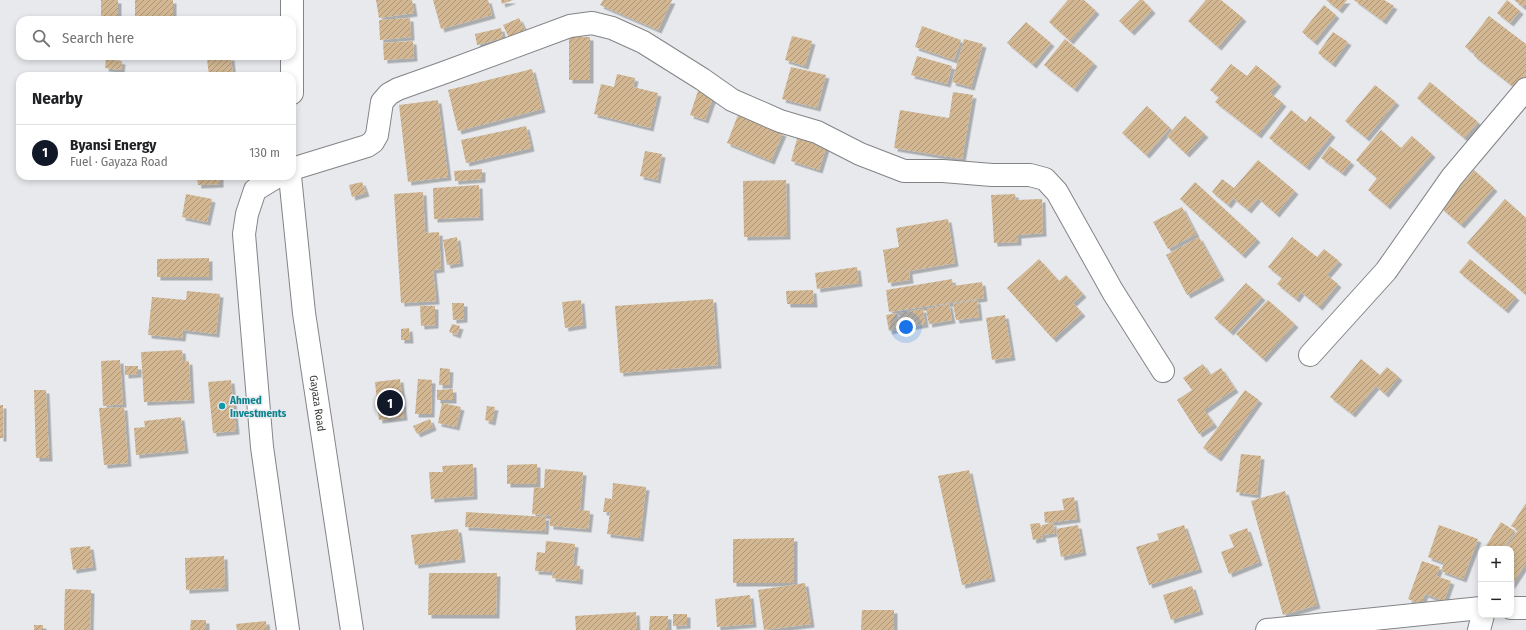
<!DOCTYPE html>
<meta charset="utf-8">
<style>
body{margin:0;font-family:"Fira Sans Condensed",sans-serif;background:#f2f2f2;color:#202124}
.controls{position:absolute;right:12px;bottom:12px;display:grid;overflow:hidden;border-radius:8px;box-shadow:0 2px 6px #0003}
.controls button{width:36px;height:36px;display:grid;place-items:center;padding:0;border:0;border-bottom:1px solid #e0e0e0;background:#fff;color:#202124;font:20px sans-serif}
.you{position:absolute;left:906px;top:327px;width:14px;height:14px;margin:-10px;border:3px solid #fff;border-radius:50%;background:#1a73e8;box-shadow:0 0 0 6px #1a73e833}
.badge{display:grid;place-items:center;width:26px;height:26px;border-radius:50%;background:#111827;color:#fff;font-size:13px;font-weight:700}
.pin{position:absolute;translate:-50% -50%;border:2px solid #fff;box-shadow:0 1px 4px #0006}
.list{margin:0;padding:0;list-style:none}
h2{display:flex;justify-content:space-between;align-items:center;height:52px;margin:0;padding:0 16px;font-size:17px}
h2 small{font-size:13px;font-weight:400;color:#757577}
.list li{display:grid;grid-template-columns:26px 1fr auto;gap:12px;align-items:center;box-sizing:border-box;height:56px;padding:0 16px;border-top:1px solid #e0e0e0}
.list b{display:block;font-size:15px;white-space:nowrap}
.list p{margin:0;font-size:13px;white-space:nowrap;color:#757577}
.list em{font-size:13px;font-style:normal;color:#757577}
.icon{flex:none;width:22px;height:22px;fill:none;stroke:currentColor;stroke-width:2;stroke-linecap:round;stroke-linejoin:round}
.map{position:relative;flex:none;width:1526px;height:630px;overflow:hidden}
.search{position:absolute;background:#fff;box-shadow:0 2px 6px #0003;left:16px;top:16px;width:280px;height:44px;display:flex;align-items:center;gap:10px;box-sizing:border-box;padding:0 14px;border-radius:12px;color:#757577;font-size:15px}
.panel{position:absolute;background:#fff;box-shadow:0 2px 6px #0003;left:16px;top:72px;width:280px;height:108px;border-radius:12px}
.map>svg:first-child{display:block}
.building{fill:url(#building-hatch);filter:url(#shadow)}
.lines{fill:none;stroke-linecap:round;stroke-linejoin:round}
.minor-casing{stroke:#828486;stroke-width:24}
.major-casing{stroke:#828486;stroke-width:24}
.minor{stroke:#fff;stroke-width:22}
.major{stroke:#fff;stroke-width:22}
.culture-dot{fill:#0f9aa8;stroke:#e7e9ec;stroke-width:1.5}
.labels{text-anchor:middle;stroke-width:3;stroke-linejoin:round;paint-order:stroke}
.culture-label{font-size:11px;font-weight:bold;fill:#0d838f;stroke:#e7e9ec;text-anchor:start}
.street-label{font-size:11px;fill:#38393a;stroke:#e7e9ec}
</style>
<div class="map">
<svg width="1526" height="630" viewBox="0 0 1526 630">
<defs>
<pattern id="building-hatch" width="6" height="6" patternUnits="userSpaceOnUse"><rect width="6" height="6" fill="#d2b792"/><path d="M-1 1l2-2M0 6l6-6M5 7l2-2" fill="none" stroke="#ab9678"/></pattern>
<filter id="shadow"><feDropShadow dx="3.5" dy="3.5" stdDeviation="0" flood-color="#0004"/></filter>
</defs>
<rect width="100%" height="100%" fill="#e7e9ec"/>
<g class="building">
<rect x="101" y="0" width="17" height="20"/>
<rect x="135" y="0" width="38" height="20"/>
<polygon points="376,0 412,0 414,13 379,18"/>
<polygon points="433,0 488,0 492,15 441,29"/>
<polygon points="501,0 513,0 502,4"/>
<polygon points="603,0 672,0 658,30 600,5"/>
<polygon points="1068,0 1084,0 1096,11 1070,41 1049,22"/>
<polygon points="1140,0 1143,0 1152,10 1131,32 1119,21"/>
<polygon points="1206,0 1221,0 1243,18 1218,47 1188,21"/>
<polygon points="1326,0 1347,0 1339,10"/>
<polygon points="1354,0 1384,0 1394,6 1383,21"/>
<polygon points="1507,0 1520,11 1510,23 1497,13"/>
<polygon points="1514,0 1526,0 1526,3 1523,7"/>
<polygon points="1324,5 1336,15 1314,42 1302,32"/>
<polygon points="1489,16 1526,44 1526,74 1515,88 1474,56 1475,54 1465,47"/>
<polygon points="410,18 411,37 380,40 379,20"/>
<polygon points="519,18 525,30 509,38 503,25"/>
<polygon points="1026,22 1051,43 1033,65 1007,43"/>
<polygon points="922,26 961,40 954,60 915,47"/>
<polygon points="501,28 503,38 477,45 475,34"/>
<polygon points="1333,32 1348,42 1332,64 1318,53"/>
<polygon points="792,36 812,41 805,66 785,60"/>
<rect x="569" y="37" width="21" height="43"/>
<polygon points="964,39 983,44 971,87 952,82"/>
<polygon points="1065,39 1094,63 1074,89 1044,65"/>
<polygon points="413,41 414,58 384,60 383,43"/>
<polygon points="917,56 952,66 947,84 911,75"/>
<polygon points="231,57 233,76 209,76 207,59"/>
<polygon points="106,59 122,61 121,70 105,68"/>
<polygon points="1231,64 1247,76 1256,65 1278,83 1270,93 1283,103 1258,135 1215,102 1219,97 1210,90"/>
<polygon points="791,67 826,75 817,108 782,99"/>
<polygon points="532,69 542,109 458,131 448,90"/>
<polygon points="617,74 635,78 633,87 658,93 650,128 594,114 601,84 614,87"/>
<polygon points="1430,82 1478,122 1464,138 1417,98"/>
<polygon points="1375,85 1396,102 1366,138 1345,121"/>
<polygon points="698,91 713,97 705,120 690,115"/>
<polygon points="953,92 973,95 962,159 894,148 900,110 949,118"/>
<polygon points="438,100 448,177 408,182 399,105"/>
<polygon points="1147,106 1170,128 1146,155 1122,133"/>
<polygon points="1291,110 1306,122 1310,116 1332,134 1306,167 1269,138"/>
<polygon points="738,115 783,133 771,161 727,143"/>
<polygon points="1185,116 1205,134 1186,154 1167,136"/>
<polygon points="526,126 531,148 466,163 461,140"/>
<polygon points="1381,130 1401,148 1412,136 1432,154 1387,206 1368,190 1377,178 1356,160"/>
<polygon points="798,135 827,144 819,170 791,161"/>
<polygon points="1330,146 1351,162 1342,173 1321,158"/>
<polygon points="645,151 662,154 657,180 640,176"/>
<polygon points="1258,160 1295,191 1276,214 1258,198 1248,210 1233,198 1228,205 1212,192 1222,179 1234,188"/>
<polygon points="482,169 482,179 455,181 454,171"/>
<polygon points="1474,170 1494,188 1461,225 1441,208"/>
<polygon points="197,176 220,176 220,184 198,185"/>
<polygon points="786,180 787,236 744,237 743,181"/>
<polygon points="362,182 366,193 352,197 349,185"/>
<polygon points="1195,182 1257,239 1242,255 1180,199"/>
<polygon points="479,185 480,217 434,219 433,188"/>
<polygon points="423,192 425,233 439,232 441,269 433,270 436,301 401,303 394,194"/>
<polygon points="186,194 212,199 207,222 182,217"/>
<polygon points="1015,194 1016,200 1042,199 1043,233 1018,235 1018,242 994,243 991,195"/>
<polygon points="1505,199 1526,218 1526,295 1467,243"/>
<polygon points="1182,207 1196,234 1168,249 1153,222"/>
<polygon points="948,219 955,263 909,271 910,280 888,283 883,250 899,247 896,228"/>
<polygon points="457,237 460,263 447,265 443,240"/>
<polygon points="1199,237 1221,277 1187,295 1166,255"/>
<polygon points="1292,237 1317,257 1324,249 1339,261 1327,275 1338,284 1319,307 1301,292 1296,299 1277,284 1282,278 1268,267"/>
<polygon points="209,258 209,277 157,277 157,259"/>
<polygon points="1039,259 1059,281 1066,275 1083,294 1073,303 1082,313 1053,339 1007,288"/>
<polygon points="1470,259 1516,297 1505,310 1459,272"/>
<polygon points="857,267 859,283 817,289 815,273"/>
<polygon points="952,279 953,286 982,282 984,298 889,312 886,290"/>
<polygon points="1246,283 1262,297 1230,332 1214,318"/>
<polygon points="813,290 814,304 787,304 786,291"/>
<polygon points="187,291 220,294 216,334 183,330 182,338 148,335 152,297 186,300"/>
<polygon points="713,299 718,365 620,373 615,306"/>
<polygon points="581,300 583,325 565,328 562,302"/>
<polygon points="977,300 979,317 956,320 953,304"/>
<polygon points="1268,300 1295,324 1263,359 1236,334"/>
<polygon points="452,303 464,303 464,319 453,320"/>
<polygon points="949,304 952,320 929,324 926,309"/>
<polygon points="420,306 435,306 435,325 421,326"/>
<polygon points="923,309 925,324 902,328 899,313"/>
<polygon points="897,313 901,328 889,331 886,315"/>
<polygon points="1005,315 1012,357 992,360 986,318"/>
<polygon points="452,324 460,326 457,335 449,332"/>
<polygon points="409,328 410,340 401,340 401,329"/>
<polygon points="182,350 183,362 189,361 191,400 144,402 141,352"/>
<polygon points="1361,359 1380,375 1387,367 1399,377 1385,394 1376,386 1352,414 1330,397"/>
<polygon points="120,360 123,404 103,406 101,361"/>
<polygon points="1203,364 1210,375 1221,368 1235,389 1204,410 1214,424 1199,434 1177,400 1192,390 1183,378"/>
<polygon points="125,366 138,366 138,374 125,375"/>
<polygon points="440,368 450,369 449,385 439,385"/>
<polygon points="400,379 404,417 379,420 375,382"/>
<polygon points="418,379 432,380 431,414 415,414"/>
<polygon points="231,380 236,431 213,433 208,382"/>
<polygon points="453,389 453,400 437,400 437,390"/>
<polygon points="34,390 46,390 49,458 36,458"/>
<polygon points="1245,390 1259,400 1218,458 1203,448"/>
<polygon points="442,403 461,407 456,427 438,423"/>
<rect x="0" y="405" width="3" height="33"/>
<polygon points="487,406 495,407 492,422 485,420"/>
<polygon points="124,407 128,463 104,465 99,408"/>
<polygon points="181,417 185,450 136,455 134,428 145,427 144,421"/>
<polygon points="430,419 433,427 417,434 413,426"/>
<polygon points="1241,454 1261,456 1257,495 1236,492"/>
<polygon points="473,464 474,496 431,499 429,472 443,472 442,466"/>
<polygon points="537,464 537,484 507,484 507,465"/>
<polygon points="545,469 583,472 580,510 590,511 588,529 550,526 550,516 532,514 534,487 544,488"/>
<polygon points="969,470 992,578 962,585 938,476"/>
<polygon points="613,483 646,487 640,538 607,534 610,512 603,512 605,498 612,499"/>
<polygon points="1285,491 1317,605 1283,615 1251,501"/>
<polygon points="1074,497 1077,519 1045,523 1044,512 1064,510 1062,499"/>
<polygon points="1526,503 1526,563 1511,586 1511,549 1505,549 1518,530 1511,526"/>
<polygon points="466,512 546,517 545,531 465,527"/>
<polygon points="1501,522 1515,531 1503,549 1484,549"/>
<polygon points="1040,523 1042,533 1042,525 1053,523 1055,533 1042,535 1043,538 1033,540 1030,524"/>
<polygon points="1078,525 1083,552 1061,557 1056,529"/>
<polygon points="1184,525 1199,569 1149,585 1136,547 1159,540 1157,534"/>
<polygon points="1439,525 1478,539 1463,579 1441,571 1444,563 1428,557"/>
<polygon points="1247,528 1259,562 1229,574 1221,552 1234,547 1229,535"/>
<polygon points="458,529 462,559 415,565 411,535"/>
<polygon points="794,538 794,583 733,583 733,539"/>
<polygon points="546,541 575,544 573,565 580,566 579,581 552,578 553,572 535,571 537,552 545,553"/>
<polygon points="90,546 93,567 73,570 70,548"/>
<polygon points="224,556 225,588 186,590 185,558"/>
<polygon points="1422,561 1440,567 1436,576 1451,581 1444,601 1425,594 1421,604 1408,599"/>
<polygon points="429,573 497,573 496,615 428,615"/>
<polygon points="805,583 811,624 764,630 758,590"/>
<polygon points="1192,586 1200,611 1171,620 1163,595"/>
<polygon points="65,589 91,590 90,630 64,630"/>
<polygon points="750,595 753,624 717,627 715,599"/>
<polygon points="862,610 894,610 894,630 861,630"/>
<polygon points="636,612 637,630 576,630 575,616"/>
<polygon points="673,614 687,614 687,625 673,626"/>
<polygon points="650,616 668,616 668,630 649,630"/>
<polygon points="191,620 206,620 206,630 190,630"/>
<polygon points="266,621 267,630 237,630 236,624"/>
<rect x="34" y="625" width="9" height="5"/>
</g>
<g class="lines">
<defs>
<g id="minor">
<polyline points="292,169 367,146 373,142 377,135 382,102 389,94 398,89 443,73 570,26 592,23 612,28 643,42 702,79 732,100 780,121 817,132 860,154 904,171 943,171 992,175 1030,175 1045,179 1057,192 1113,292 1163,371"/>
<polyline points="278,176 255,190 247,214 244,234 262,447 288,630"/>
<polyline points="1310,355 1386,271 1452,177 1526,89"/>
<polyline points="1511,608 1526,608"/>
<polyline points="1267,630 1481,608"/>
<polyline points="1479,630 1483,615"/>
</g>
<g id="major">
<polyline points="292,0 292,93"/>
<path id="s1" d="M290 176 304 313 352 630"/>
</g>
</defs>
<use href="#minor" class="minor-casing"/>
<use href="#major" class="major-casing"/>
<use href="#minor" class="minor"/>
<use href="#major" class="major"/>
</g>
<circle class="culture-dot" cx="222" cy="406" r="4"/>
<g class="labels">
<g class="culture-label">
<text x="230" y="404">Ahmed<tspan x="230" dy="13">Investments</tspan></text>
</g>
<g class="street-label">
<text dy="4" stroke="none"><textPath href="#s1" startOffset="229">Gayaza Road</textPath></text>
</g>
</g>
</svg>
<div class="controls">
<button>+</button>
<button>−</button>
</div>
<div class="you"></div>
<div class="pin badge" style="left:390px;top:403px">1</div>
<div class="search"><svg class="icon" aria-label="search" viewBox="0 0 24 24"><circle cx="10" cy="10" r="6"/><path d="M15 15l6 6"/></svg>Search here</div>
<section class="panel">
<h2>Nearby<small></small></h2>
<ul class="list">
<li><span class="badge">1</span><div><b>Byansi Energy</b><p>Fuel · Gayaza Road</p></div><em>130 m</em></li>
</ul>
</section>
</div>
